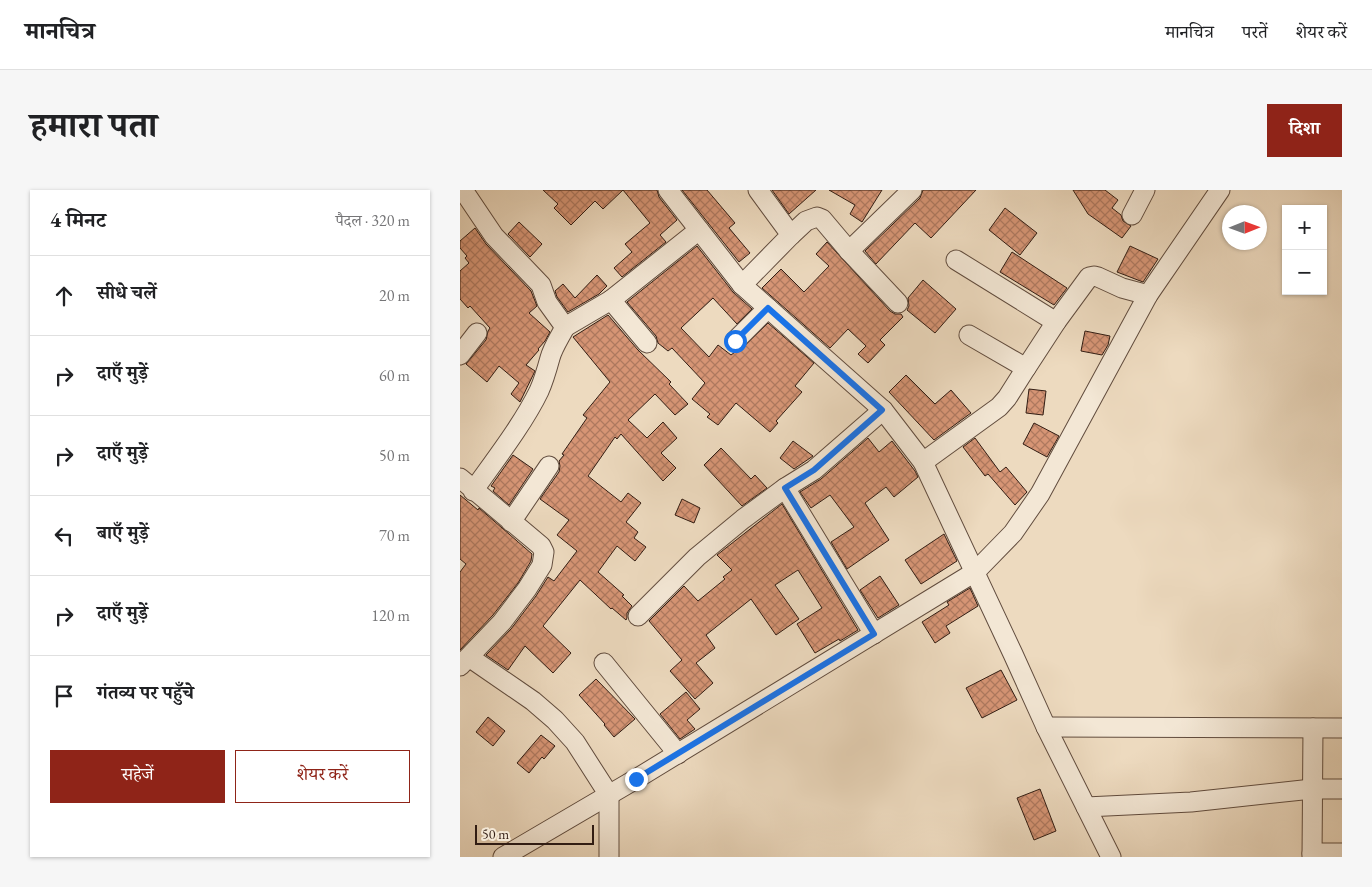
<!DOCTYPE html>
<html lang="hi">
<meta charset="utf-8">
<style>
body{margin:0;font-family:"EB Garamond","Noto Serif Devanagari",serif;background:#f6f6f6;color:#202124}
.controls{position:absolute;right:15px;top:15px;display:grid;overflow:hidden;border-radius:0px;box-shadow:0 1px 4px #0004}
.controls button{width:45px;height:45px;display:grid;place-items:center;padding:0;border:0;border-bottom:1px solid #e0e0e0;background:#fff;color:#202124;font:25px sans-serif}
.compass{position:absolute;left:762px;top:15px;width:45px;height:45px;border-radius:50%;background:#fff;box-shadow:0 1px 4px #0004;rotate:89deg}
.scale{position:absolute;left:15px;bottom:12px;width:119px;box-sizing:border-box;padding-left:5px;border:2px solid #321d13;border-top:0;font-size:14px;line-height:18px;white-space:nowrap;color:#321d13;-webkit-text-stroke:4px #f3e7d5;paint-order:stroke}
.stop{position:absolute;width:15px;height:15px;margin:-11px;border:4px solid #1a73e8;border-radius:50%;background:#fff}
.stop.end{background:#1a73e8;border-color:#fff;box-shadow:0 1px 5px #0008}
.list{margin:0;padding:0;list-style:none}
h2{display:flex;justify-content:space-between;align-items:center;height:65px;margin:0;padding:0 20px;font-size:21px}
h2 small{font-size:16px;font-weight:400;color:#757577}
.list li{display:grid;grid-template-columns:32px 1fr auto;gap:15px;align-items:center;box-sizing:border-box;height:80px;padding:0 20px;border-top:1px solid #e0e0e0}
.list b{display:block;font-size:19px;white-space:nowrap}
.list em{font-size:16px;font-style:normal;color:#757577}
.actions{display:flex;gap:10px;padding:15px 20px}
.actions a{flex:1;padding:11px 0;border:1px solid #8f2418;border-radius:0px;text-align:center;font-size:18px;color:#8f2418}
.actions .main{background:#8f2418;color:#fff}
.icon{flex:none;width:28px;height:28px;fill:none;stroke:currentColor;stroke-width:2;stroke-linecap:round;stroke-linejoin:round}
.map{position:relative;flex:none;width:882px;height:667px;overflow:hidden;border-radius:0px}
header{display:flex;align-items:center;gap:30px;box-sizing:border-box;height:70px;padding:0 25px;background:#fff;border-bottom:1px solid #e0e0e0}
header strong{font-size:24px}
nav{display:flex;gap:28px;margin-inline-start:auto;font-size:18px}
.intro{display:flex;align-items:center;justify-content:space-between;box-sizing:border-box;height:120px;padding:0 30px}
h1{margin:0;font-size:35px}
.button{padding:12px 22px;border-radius:0px;background:#8f2418;color:#fff;font-size:18px;font-weight:700}
main{display:flex;gap:30px;padding:0 30px}
aside{flex:1;background:#fff;border-radius:0px;box-shadow:0 1px 4px #0004}
.map>svg:first-child{display:block}
.building{fill:url(#building-cross-hatch);stroke:#321d13}
.lines{fill:none;stroke-linecap:round;stroke-linejoin:round}
.minor-casing{stroke:#614c3e;stroke-width:21}
.minor{stroke:#f3e7d5;stroke-width:19}
.route{stroke:#1a73e8;stroke-width:6}
</style>
<header>
<strong>मानचित्र</strong>
<nav><a>मानचित्र</a><a>परतें</a><a>शेयर करें</a></nav>
</header>
<div class="intro"><h1>हमारा पता</h1><a class="button">दिशा</a></div>
<main>
<aside>
<h2>4 मिनट<small>पैदल · 320 m</small></h2>
<ul class="list">
<li><svg class="icon" aria-label="ahead" viewBox="0 0 24 24"><path d="M12 20V5M6 11l6-6 6 6"/></svg><div><b>सीधे चलें</b></div><em>20 m</em></li>
<li><svg class="icon" aria-label="right" viewBox="0 0 24 24"><path d="M7 20v-9h11M14 6l5 5-5 5"/></svg><div><b>दाएँ मुड़ें</b></div><em>60 m</em></li>
<li><svg class="icon" aria-label="right" viewBox="0 0 24 24"><path d="M7 20v-9h11M14 6l5 5-5 5"/></svg><div><b>दाएँ मुड़ें</b></div><em>50 m</em></li>
<li><svg class="icon" aria-label="left" viewBox="0 0 24 24"><path d="M17 20v-9H6M10 6l-5 5 5 5"/></svg><div><b>बाएँ मुड़ें</b></div><em>70 m</em></li>
<li><svg class="icon" aria-label="right" viewBox="0 0 24 24"><path d="M7 20v-9h11M14 6l5 5-5 5"/></svg><div><b>दाएँ मुड़ें</b></div><em>120 m</em></li>
<li><svg class="icon" aria-label="arrive" viewBox="0 0 24 24"><path d="M6 21V4h12l-3 4 3 4H6"/></svg><div><b>गंतव्य पर पहुँचे</b></div></li>
</ul>
<div class="actions"><a class="main">सहेजें</a><a>शेयर करें</a></div>
</aside>
<div class="map">
<svg width="882" height="667" viewBox="0 0 882 667">
<defs>
<pattern id="building-cross-hatch" width="8" height="8" patternUnits="userSpaceOnUse" patternTransform="scale(1.25)"><rect width="8" height="8" fill="#d69575"/><path d="M0 0l8 8M0 8l8-8" fill="none" stroke="#ae795f"/></pattern>
</defs>
<rect width="100%" height="100%" fill="#eddabf"/>
<filter id="stains"><feTurbulence type="fractalNoise" baseFrequency=".004" numOctaves="4"/><feColorMatrix values="0 0 0 0 .2 0 0 0 0 .09 0 0 0 0 .02 0 0 0 .5 -.17"/></filter>
<radialGradient id="worn" r=".72"><stop offset=".6" stop-color="#630" stop-opacity="0"/><stop offset="1" stop-color="#630" stop-opacity=".3"/></radialGradient>
<g class="building">
<polygon points="83,0 163,0 143,19 135,11 111,35 94,18 98,14"/>
<polygon points="163,0 197,0 199,7 217,30 200,45 206,52 162,87 154,78 172,62 165,54 190,33"/>
<polygon points="222,0 247,0 275,33 269,38 290,63 279,72"/>
<polygon points="312,0 356,0 329,24"/>
<polygon points="369,0 422,0 402,32 390,24 395,15"/>
<polygon points="463,0 516,0 471,48 455,33 416,74 405,61 460,8"/>
<polygon points="613,0 645,0 658,10 652,18 661,25 663,31 671,36 662,48 628,24"/>
<polygon points="545,18 577,43 560,65 529,40"/>
<polygon points="59,32 82,54 70,67 48,44"/>
<polygon points="15,38 26,54 71,101 77,116 69,123 90,142 85,151 78,159 79,160 66,175 75,181 60,212 51,204 59,193 39,176 27,192 6,174 26,150 28,141 30,138 10,116 8,118 0,109 0,81 9,73 5,68 7,66 0,58 0,51"/>
<polygon points="367,52 430,121 435,124 441,124 443,127 420,150 425,155 408,173 398,164 406,156 388,139 370,158 302,98 321,79 344,102 369,76 356,64"/>
<polygon points="237,56 273,102 292,119 277,134 253,108 221,138 249,167 258,155 271,165 275,162 278,162 308,133 354,173 335,196 342,202 316,231 318,233 310,242 276,213 258,235 247,227 250,224 232,209 245,193 212,158 208,161 198,153 196,146 167,112"/>
<polygon points="670,56 698,69 683,92 657,82"/>
<polygon points="552,62 607,98 594,115 540,82"/>
<polygon points="137,85 147,96 139,104 108,122 97,107 95,101 103,94 115,108"/>
<polygon points="463,90 496,119 475,143 447,120 449,116 448,108"/>
<polygon points="148,125 178,160 211,192 209,194 228,214 215,225 195,204 168,230 187,248 203,232 217,248 201,263 216,278 203,291 161,244 157,249 155,247 128,286 161,312 168,303 181,313 166,332 178,342 174,348 186,357 175,371 157,356 138,382 164,405 162,406 172,416 167,423 167,428 166,430 152,418 151,419 120,390 83,436 111,463 93,483 65,456 48,480 26,465 51,439 76,406 88,387 94,391 117,361 97,345 109,330 80,309 99,282 100,276 99,271 104,265 102,264 127,228 123,225 150,192 113,147"/>
<polygon points="625,141 650,146 648,155 642,165 621,161"/>
<polygon points="446,185 475,214 491,200 511,223 474,250 429,202"/>
<polygon points="569,199 586,201 583,225 566,223"/>
<polygon points="574,233 599,246 587,267 563,254"/>
<polygon points="408,248 419,262 432,251 455,281 458,287 434,307 426,297 405,313 429,350 387,379 371,352 394,337 370,305 351,318 340,302 361,289"/>
<polygon points="515,248 540,282 546,277 567,302 555,315 528,284 525,286 503,257"/>
<polygon points="333,251 353,266 334,279 320,268"/>
<polygon points="261,258 291,289 295,285 307,298 282,316 244,275"/>
<polygon points="53,265 73,279 49,315 33,301 35,298 31,296"/>
<polygon points="0,305 18,320 19,318 72,364 71,371 58,393 33,425 0,460 0,382 6,374 0,369"/>
<polygon points="222,309 240,318 234,333 215,325"/>
<polygon points="322,314 398,440 380,451 379,449 355,463 337,434 362,418 338,380 315,395 339,429 316,445 291,409 246,445 255,458 236,473 253,493 235,509 210,481 222,470 189,431 224,396 238,411 265,389 263,387 272,380 257,365"/>
<polygon points="484,344 497,371 461,394 445,370"/>
<polygon points="420,386 439,415 418,428 400,400"/>
<polygon points="510,398 518,416 486,436 490,443 475,453 462,432 489,415 487,412"/>
<polygon points="541,480 557,510 522,528 506,498"/>
<polygon points="136,489 175,529 154,547 144,535 145,534 119,505"/>
<polygon points="226,502 240,519 227,530 235,539 220,549 200,524"/>
<polygon points="28,527 45,541 33,556 16,542"/>
<polygon points="81,545 95,556 84,569 82,567 69,583 57,573"/>
<polygon points="580,599 596,641 574,650 557,608"/>
</g>
<g class="lines">
<defs>
<g id="minor">
<path d="M3 0 34 46 81 95 87 112 105 137C100 147 93 157 90 168 87 179 84 190 79 201 63 234 35 270 13 301"/>
<polyline points="208,0 282,95 423,220 463,272 553,464 586,537 651,667"/>
<polyline points="672,25 685,0"/>
<polyline points="331,45 346,31 357,27 362,29 389,61 452,0"/>
<polyline points="389,61 438,113"/>
<polyline points="496,70 596,132"/>
<polyline points="282,95 331,45 298,0"/>
<polyline points="105,137 151,110"/>
<polyline points="509,145 566,178 596,132 629,87 634,86 638,87 662,98 688,105"/>
<polyline points="275,151 308,118"/>
<polyline points="187,153 151,110 239,40"/>
<polyline points="0,165 17,143"/>
<polyline points="463,272 539,217 547,208 566,178"/>
<polyline points="0,288 81,356 84,362 82,375 67,399 42,432 0,476"/>
<polyline points="325,298 414,444"/>
<polyline points="51,332 89,276"/>
<polyline points="178,426 237,367 283,329 325,298 354,280 423,220"/>
<polyline points="9,467 73,511 95,530 115,552 149,605 149,667"/>
<polyline points="144,473 218,564"/>
<polyline points="586,537 882,538"/>
<polyline points="626,617 731,612 852,599 882,599"/>
<polyline points="852,663 882,663"/>
<polyline points="43,667 176,589 515,382 553,343 580,304 688,105 760,0"/>
<polyline points="852,667 853,538"/>
</g>
</defs>
<use href="#minor" class="minor-casing"/>
<use href="#minor" class="minor"/>
</g>
<g class="lines">
<polyline class="route" points="176,589 414,444 325,298 354,280 422,220 308,118 275,151"/>
</g>
<rect width="100%" height="100%" filter="url(#stains)"/>
<rect width="100%" height="100%" fill="url(#worn)"/>
</svg>
<div class="controls">
<button>+</button>
<button>−</button>
</div>
<svg class="compass" viewBox="-18 -18 36 36"><path d="M0-13l5 13h-10z" fill="#e53935"/><path d="M0 13l5-13h-10z" fill="#757577"/></svg>
<div class="scale">50 m</div>
<div class="stop" style="left:275px;top:151px"></div>
<div class="stop end" style="left:176px;top:589px"></div>
</div>
</main>
